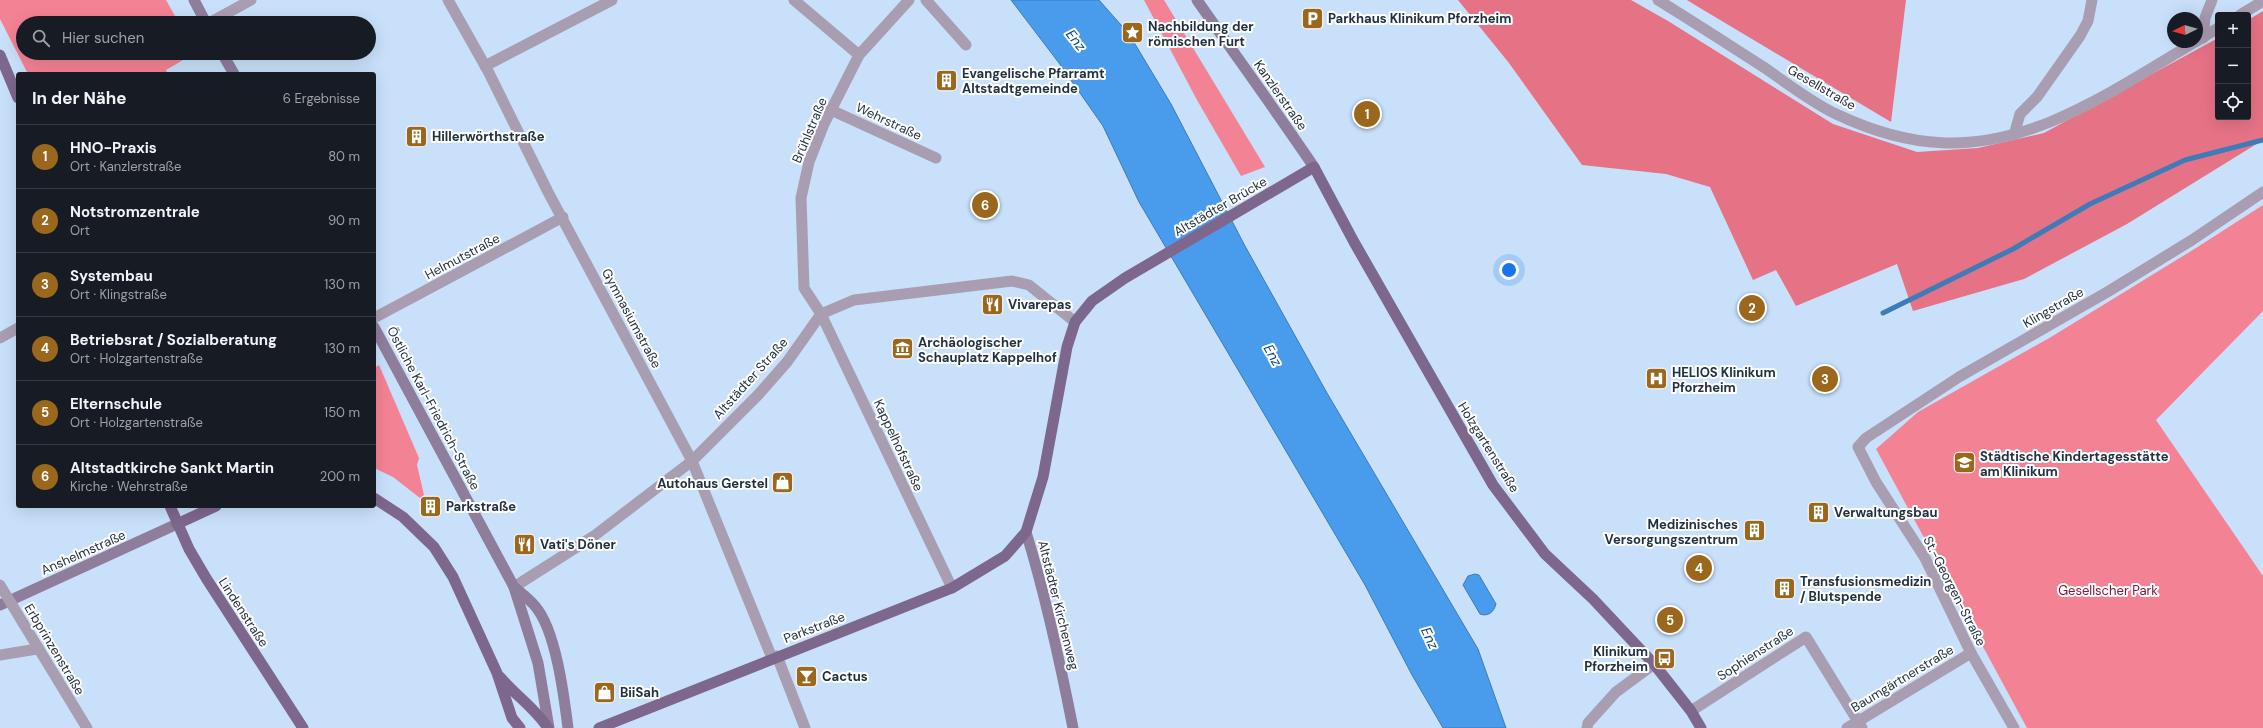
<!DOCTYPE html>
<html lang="de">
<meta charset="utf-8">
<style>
body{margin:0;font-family:"DM Sans",sans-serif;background:#242831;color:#f1f3f6}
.controls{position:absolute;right:12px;top:12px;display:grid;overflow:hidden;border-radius:4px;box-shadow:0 4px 16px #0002}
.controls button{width:36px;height:36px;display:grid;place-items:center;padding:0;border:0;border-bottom:1px solid #363941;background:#171b24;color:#f1f3f6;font:20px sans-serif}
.compass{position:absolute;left:2167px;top:12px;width:36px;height:36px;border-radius:50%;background:#171b24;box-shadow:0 4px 16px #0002;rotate:265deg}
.you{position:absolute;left:1509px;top:270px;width:14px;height:14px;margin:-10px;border:3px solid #fff;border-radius:50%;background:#1a73e8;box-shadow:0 0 0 6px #1a73e833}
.badge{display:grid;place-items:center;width:26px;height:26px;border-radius:50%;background:#9a671d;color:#fff;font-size:13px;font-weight:700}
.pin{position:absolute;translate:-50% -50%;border:2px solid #fff;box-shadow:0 1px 4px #0006}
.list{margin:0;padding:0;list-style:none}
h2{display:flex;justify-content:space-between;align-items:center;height:52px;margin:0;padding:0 16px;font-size:17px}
h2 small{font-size:13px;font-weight:400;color:#9ea1a6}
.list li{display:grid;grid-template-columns:26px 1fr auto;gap:12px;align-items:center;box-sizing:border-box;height:64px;padding:0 16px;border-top:1px solid #363941}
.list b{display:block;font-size:15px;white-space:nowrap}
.list p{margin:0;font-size:13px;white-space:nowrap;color:#9ea1a6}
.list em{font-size:13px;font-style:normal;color:#9ea1a6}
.icon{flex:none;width:22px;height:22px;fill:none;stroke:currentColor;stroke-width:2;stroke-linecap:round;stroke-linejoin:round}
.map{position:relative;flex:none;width:2263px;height:728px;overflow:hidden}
.search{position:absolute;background:#171b24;box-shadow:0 4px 16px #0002;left:16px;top:16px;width:360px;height:44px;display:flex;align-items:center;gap:10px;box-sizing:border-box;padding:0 14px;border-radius:22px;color:#9ea1a6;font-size:15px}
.panel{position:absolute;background:#171b24;box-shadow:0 4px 16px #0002;left:16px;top:72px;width:360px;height:436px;border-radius:4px}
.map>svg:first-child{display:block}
.green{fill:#f48295}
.forest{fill:#e67286}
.water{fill:#499bec;stroke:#3d7bb9}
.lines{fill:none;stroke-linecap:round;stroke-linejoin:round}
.stream{stroke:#3d7bb9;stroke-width:5}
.minor{stroke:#a99db2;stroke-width:11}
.tertiary{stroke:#a99db2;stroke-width:11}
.secondary{stroke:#8f7d9c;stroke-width:11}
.primary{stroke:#7d678c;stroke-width:11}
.minor-bridge{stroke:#a99db2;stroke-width:11}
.labels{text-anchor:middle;stroke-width:4;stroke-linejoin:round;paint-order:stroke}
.poi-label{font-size:13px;font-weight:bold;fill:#213141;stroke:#fefefe;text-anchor:start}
.street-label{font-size:13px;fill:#213141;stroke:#fefefe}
.park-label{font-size:13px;fill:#811735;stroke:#fefefe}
.water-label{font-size:14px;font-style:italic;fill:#084478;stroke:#fefefe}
</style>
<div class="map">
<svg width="2263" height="728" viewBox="0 0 2263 728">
<rect width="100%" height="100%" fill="#c8e0fa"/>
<g class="green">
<polygon points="0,0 166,0 179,23 23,23 23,53 195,53 166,70 168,74 28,74 0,19"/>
<polygon points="1144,0 1164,0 1265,167 1241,176 1197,100"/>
<polygon points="2263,205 2263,311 2156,420 2263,576 2263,728 2027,728 1876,449 1918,412 2051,337 2196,248"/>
<polygon points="379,365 419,458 417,465 424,495 420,498 393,477 374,468 374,368"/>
</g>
<g class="forest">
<polygon points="1458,0 1631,0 1668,21 1833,124 1917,152 1978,148 2044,133 2218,38 2218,117 2248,117 2248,20 2263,11 2263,140 2127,224 2024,279 1913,311 1897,264 1796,306 1776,270 1753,280 1710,187 1666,174 1582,165 1509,63"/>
<polygon points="1687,0 1906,0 1891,122 1695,5"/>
</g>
<g class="water">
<polygon points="1011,0 1099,0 1129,34 1171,104 1245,246 1327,393 1478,649 1506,728 1443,728 1412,675 1365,585 1139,202 1103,126 1059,63"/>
<path d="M1475 574 1479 575 1496 604C1494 612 1488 617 1480 614L1463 585 1468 576Z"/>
</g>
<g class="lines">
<polyline class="stream" points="1883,313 2013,249 2090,204 2185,160 2263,140"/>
<g class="minor">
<polyline points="448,0 488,71 548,192 692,461 772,658"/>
<polyline points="794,0 859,55"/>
<polyline points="909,0 859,55 824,124 809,162 801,198 804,288 821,314 952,588"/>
<polyline points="926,0 966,45"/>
<polyline points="209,23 251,0"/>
<polyline points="2203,38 2205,18 2212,0"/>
<polyline points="485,66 612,0"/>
<polyline points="831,110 936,158"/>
<polyline points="2014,135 2020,114 2037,97 2080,36 2088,21 2092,0"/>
<polyline points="374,318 563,217"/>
<polyline points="0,338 18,328"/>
<polyline points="514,587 594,536 692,461 758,395 787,362 821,314 854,300 1012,281 1029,285 1075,322"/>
<polyline points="23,623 87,728"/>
<polyline points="0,655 37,649"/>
<polyline points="777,656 805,728"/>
<polyline points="1691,711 1806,637 1862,728"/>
<polyline points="1587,728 1588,723 1616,692 1654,664"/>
<polyline points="1847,728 1971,653"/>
<polyline points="2014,728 1971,653 1925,558 1876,482 1858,447 1866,438 1959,377 2109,291 2192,240 2263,192"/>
</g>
<g class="tertiary">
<path d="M1658 0C1694 22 1729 45 1765 68 1788 84 1811 102 1836 114 1910 149 1973 153 2050 122 2101 101 2148 70 2195 42"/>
<polyline points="2240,15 2263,1"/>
<polyline points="2197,41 2218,28"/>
</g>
<g class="secondary">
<polyline points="194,0 206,23"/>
<path d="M1197 0C1236 56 1276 111 1314 167"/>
<polyline points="222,53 234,74"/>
<polyline points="374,327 514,587 538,663 549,728"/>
<path d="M1026 532C1046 597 1060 662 1073 728"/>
<path d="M514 587C521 593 529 599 535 606 556 630 564 696 568 728"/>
<polyline points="0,605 177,524"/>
</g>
<g class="primary">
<polyline points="0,55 18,98"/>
<polyline points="374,498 403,517 434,547 453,577 497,673 512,718 520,728"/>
<polyline points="170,506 189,549 206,578 303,728"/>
<polyline points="177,524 216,506"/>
<path d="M500 677C515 695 535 708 548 728"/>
<polyline points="599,728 952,588 1005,556 1026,532 1043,477 1067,347 1075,322 1092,301 1125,278 1314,167 1354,242 1493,485 1545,554 1593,599 1654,664 1691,711 1701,728"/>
</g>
<polyline class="minor-bridge" points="0,585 23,623"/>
</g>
<defs>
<symbol id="parking-square" viewBox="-11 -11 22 22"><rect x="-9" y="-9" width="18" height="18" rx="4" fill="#9a671d" stroke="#fefefe"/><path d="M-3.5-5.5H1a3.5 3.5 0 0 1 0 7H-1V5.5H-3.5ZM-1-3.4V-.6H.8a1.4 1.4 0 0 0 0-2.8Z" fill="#fff"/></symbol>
<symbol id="sight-square" viewBox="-11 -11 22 22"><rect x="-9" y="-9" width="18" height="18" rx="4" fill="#9a671d" stroke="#fefefe"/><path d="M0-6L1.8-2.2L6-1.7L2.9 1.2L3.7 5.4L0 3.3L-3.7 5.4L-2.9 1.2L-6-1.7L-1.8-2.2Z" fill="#fff"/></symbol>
<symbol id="building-square" viewBox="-11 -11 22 22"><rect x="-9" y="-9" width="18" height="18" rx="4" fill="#9a671d" stroke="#fefefe"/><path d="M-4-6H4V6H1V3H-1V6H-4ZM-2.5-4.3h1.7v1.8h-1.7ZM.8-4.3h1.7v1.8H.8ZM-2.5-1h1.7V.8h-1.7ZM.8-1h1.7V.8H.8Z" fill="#fff"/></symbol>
<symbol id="restaurant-square" viewBox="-11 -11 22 22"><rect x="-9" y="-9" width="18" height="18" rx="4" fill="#9a671d" stroke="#fefefe"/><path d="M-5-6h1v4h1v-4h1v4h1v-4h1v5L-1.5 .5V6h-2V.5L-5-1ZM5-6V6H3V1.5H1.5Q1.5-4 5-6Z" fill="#fff"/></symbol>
<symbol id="museum-square" viewBox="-11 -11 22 22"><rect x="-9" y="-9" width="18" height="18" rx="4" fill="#9a671d" stroke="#fefefe"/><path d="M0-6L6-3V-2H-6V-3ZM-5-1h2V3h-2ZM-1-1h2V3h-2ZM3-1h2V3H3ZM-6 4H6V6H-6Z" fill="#fff"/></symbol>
<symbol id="hospital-square" viewBox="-11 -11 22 22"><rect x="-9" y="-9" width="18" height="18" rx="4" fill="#9a671d" stroke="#fefefe"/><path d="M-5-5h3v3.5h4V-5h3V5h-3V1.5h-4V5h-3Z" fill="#fff"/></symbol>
<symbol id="school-square" viewBox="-11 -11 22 22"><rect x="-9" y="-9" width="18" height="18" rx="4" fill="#9a671d" stroke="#fefefe"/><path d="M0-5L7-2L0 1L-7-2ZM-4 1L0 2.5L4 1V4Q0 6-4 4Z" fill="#fff"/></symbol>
<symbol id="shop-square" viewBox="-11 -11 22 22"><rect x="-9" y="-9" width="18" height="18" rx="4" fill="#9a671d" stroke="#fefefe"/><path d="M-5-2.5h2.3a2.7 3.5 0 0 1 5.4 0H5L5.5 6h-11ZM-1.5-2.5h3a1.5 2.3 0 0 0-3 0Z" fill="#fff"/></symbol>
<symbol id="bus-square" viewBox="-11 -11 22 22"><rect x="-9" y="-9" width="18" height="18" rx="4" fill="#9a671d" stroke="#fefefe"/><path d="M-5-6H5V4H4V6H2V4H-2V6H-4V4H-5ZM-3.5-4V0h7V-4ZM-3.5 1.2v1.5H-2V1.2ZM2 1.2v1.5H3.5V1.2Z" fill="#fff"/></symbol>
<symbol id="bar-square" viewBox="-11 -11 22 22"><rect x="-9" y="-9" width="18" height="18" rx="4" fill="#9a671d" stroke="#fefefe"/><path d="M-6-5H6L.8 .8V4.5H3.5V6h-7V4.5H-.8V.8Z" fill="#fff"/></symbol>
</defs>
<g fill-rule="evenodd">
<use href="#parking-square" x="1300" y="6" width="25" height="25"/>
<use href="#sight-square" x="1120" y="20" width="25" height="25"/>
<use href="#building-square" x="934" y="68" width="25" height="25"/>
<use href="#building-square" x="404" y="124" width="25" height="25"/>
<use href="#restaurant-square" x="980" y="292" width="25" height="25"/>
<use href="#museum-square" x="890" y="336" width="25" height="25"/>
<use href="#hospital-square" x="1644" y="366" width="25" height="25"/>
<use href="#school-square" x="1952" y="450" width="25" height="25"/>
<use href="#shop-square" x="770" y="470" width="25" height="25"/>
<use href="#building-square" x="418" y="494" width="25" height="25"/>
<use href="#building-square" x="1806" y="500" width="25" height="25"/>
<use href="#building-square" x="1742" y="518" width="25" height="25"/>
<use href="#restaurant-square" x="512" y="532" width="25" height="25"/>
<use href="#building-square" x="1772" y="576" width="25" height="25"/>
<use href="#bus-square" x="1652" y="646" width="25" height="25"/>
<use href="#bar-square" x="794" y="664" width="25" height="25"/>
<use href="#shop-square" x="592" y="680" width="25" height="25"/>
</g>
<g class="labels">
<g class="poi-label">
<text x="1328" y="23">Parkhaus Klinikum Pforzheim</text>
<text x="1148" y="31">Nachbildung der<tspan x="1148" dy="15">römischen Furt</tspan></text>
<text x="962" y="78">Evangelische Pfarramt<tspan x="962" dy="15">Altstadtgemeinde</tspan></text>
<text x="432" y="141">Hillerwörthstraße</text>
<text x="1008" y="309">Vivarepas</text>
<text x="918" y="347">Archäologischer<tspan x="918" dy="15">Schauplatz Kappelhof</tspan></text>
<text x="1672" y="377">HELIOS Klinikum<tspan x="1672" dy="15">Pforzheim</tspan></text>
<text x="1980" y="461">Städtische Kindertagesstätte<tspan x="1980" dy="15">am Klinikum</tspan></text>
<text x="768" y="488" text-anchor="end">Autohaus Gerstel</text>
<text x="446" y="511">Parkstraße</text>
<text x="1834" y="517">Verwaltungsbau</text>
<text x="1738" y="529" text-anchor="end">Medizinisches<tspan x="1738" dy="15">Versorgungszentrum</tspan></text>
<text x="540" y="549">Vati's Döner</text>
<text x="1800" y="586">Transfusionsmedizin<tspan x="1800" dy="15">/ Blutspende</tspan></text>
<text x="1648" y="656" text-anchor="end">Klinikum<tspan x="1648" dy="15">Pforzheim</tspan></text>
<text x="822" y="681">Cactus</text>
<text x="620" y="697">BiiSah</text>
</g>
<g class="street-label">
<text transform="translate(1822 87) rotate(30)" y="5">Gesellstraße</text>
<text transform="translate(1281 95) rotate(55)" y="5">Kanzlerstraße</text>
<text transform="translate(889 121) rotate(25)" y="5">Wehrstraße</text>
<text transform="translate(809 130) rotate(-67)" y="5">Brühlstraße</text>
<text transform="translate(1220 206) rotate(-30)" y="5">Altstädter Brücke</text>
<text transform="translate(462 256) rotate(-28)" y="5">Helmutstraße</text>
<text transform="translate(2053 307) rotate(-30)" y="5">Klingstraße</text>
<text transform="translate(632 318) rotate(62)" y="5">Gymnasiumstraße</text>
<text transform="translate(750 378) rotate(-48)" y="5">Altstädter Straße</text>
<text transform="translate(434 408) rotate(62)" y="5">Östliche Karl-Friedrich-Straße</text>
<text transform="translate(899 445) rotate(65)" y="5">Kappelhofstraße</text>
<text transform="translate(1489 447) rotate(58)" y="5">Holzgartenstraße</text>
<text transform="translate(83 552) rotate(-24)" y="5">Anshelmstraße</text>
<text transform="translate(1955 591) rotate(63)" y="5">St.-Georgen-Straße</text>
<text transform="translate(1059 605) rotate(76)" y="5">Altstädter Kirchenweg</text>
<text transform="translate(244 612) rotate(57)" y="5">Lindenstraße</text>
<text transform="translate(814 627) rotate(-21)" y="5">Parkstraße</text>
<text transform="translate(55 649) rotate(59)" y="5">Erbprinzenstraße</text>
<text transform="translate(1755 653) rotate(-33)" y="5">Sophienstraße</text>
<text transform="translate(1902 678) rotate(-31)" y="5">Baumgärtnerstraße</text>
</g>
<g class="park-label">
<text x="2108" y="595">Gesellscher Park</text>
</g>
<g class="water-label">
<text transform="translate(1076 40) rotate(52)" y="5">Enz</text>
<text transform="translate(1273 355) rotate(61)" y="5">Enz</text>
<text transform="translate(1430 638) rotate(65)" y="5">Enz</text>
</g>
</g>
</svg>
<div class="controls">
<button>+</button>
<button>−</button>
<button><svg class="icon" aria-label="locate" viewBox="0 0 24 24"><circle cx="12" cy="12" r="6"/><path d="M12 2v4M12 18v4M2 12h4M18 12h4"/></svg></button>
</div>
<svg class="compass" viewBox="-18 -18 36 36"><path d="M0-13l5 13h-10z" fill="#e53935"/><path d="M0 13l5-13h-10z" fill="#9ea1a6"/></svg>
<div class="you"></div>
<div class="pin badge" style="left:1367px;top:114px">1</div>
<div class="pin badge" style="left:1752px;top:308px">2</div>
<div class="pin badge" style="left:1825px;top:379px">3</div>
<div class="pin badge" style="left:1699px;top:568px">4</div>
<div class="pin badge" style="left:1670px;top:620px">5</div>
<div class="pin badge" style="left:985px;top:205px">6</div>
<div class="search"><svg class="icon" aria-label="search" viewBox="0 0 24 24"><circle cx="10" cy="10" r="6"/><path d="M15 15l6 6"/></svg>Hier suchen</div>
<section class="panel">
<h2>In der Nähe<small>6 Ergebnisse</small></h2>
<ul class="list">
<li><span class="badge">1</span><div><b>HNO-Praxis</b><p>Ort · Kanzlerstraße</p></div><em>80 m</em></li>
<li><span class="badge">2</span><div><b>Notstromzentrale</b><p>Ort</p></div><em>90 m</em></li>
<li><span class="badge">3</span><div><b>Systembau</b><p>Ort · Klingstraße</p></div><em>130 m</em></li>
<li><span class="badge">4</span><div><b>Betriebsrat / Sozialberatung</b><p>Ort · Holzgartenstraße</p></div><em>130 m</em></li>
<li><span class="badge">5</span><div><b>Elternschule</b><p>Ort · Holzgartenstraße</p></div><em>150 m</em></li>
<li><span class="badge">6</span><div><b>Altstadtkirche Sankt Martin</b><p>Kirche · Wehrstraße</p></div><em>200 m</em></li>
</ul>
</section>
</div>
